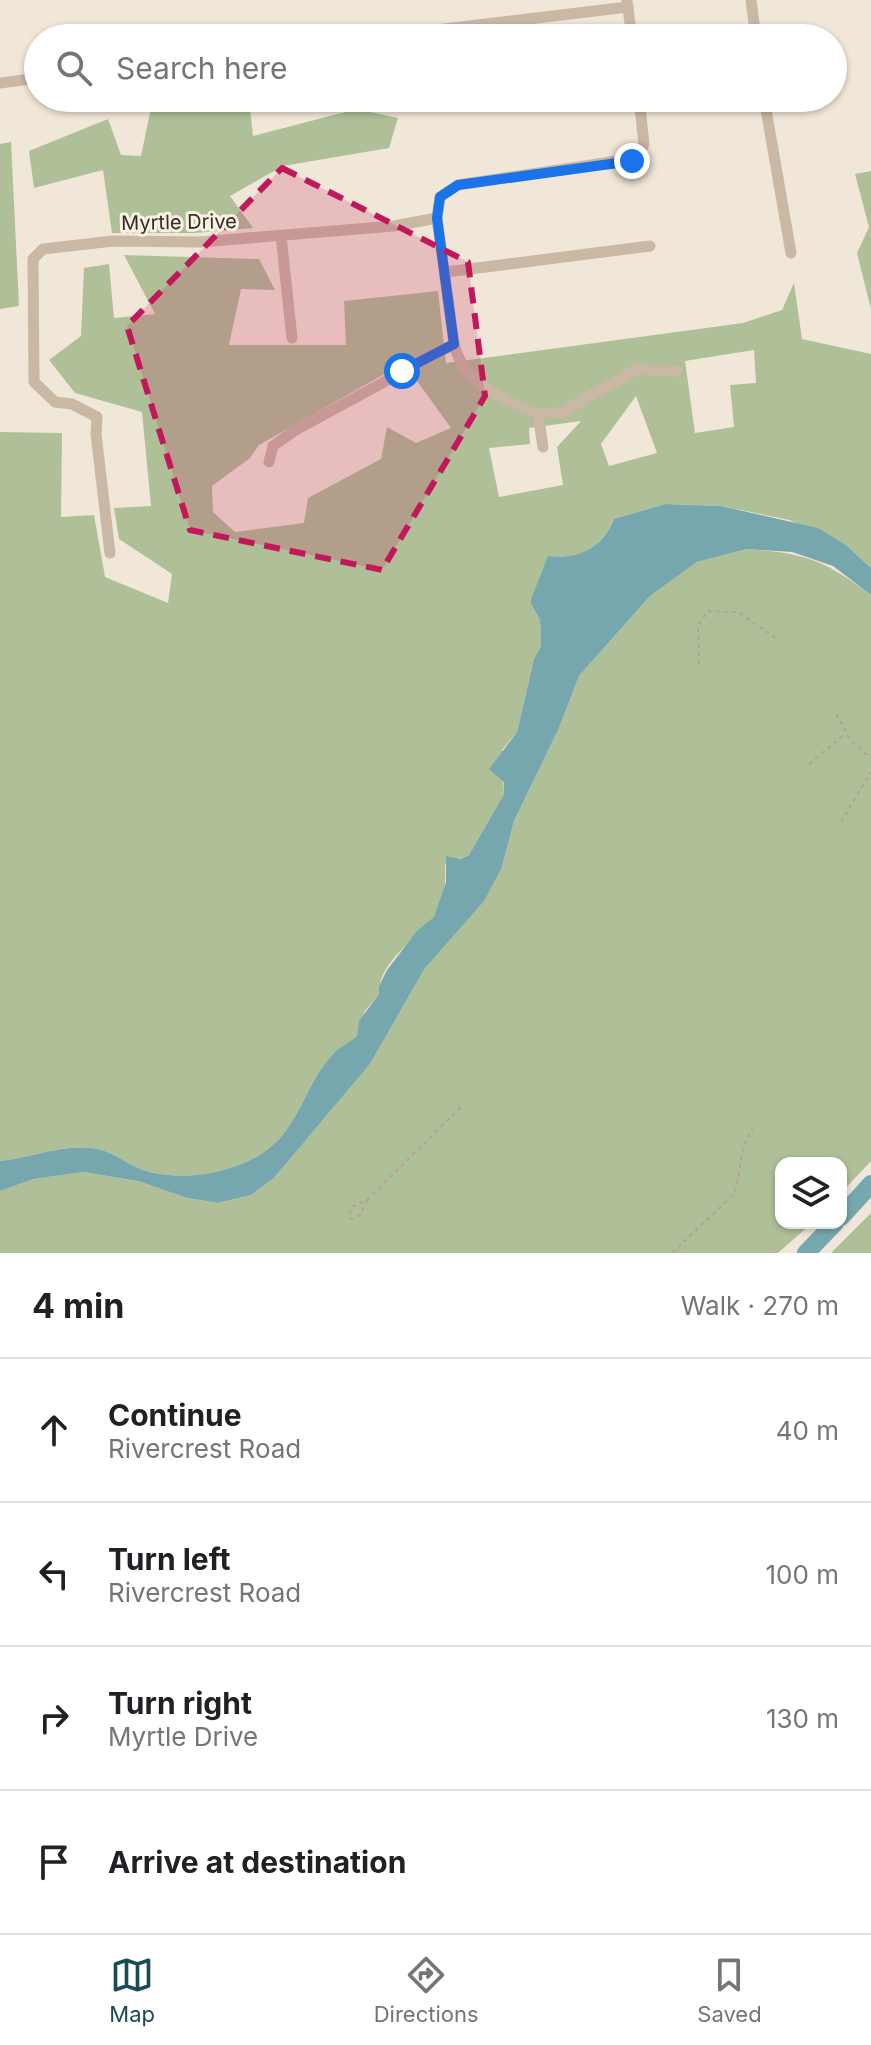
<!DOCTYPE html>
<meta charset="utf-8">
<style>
body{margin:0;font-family:Inter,sans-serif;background:#f6f6f6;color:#202124}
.controls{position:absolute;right:24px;bottom:24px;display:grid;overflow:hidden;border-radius:16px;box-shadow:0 2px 6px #0004}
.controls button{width:72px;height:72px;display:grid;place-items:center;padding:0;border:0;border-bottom:2px solid #e0e0e0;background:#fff;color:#202124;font:40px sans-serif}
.stop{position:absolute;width:24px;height:24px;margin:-18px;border:6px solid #1a73e8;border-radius:50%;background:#fff}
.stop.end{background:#1a73e8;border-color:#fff;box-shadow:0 2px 8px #0008}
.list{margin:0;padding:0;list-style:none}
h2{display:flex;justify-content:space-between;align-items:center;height:104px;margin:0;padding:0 32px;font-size:34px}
h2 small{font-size:26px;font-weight:400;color:#757577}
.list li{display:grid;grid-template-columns:52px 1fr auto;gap:24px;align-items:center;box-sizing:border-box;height:144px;padding:0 32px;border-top:2px solid #e0e0e0}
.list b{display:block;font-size:30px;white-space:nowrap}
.list p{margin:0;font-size:26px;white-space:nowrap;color:#757577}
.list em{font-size:26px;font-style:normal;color:#757577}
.icon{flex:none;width:44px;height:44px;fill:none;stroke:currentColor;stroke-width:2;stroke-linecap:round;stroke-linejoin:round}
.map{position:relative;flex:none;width:871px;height:1253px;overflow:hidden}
.search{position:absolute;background:#fff;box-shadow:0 2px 6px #0004;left:24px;right:24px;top:24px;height:88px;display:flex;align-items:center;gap:20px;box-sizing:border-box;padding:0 28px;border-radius:44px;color:#757577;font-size:30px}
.sheet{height:680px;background:#fff}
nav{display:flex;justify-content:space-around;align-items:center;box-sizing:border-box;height:112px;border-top:2px solid #e0e0e0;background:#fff;font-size:22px;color:#757577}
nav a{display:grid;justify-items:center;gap:4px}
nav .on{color:#1b4c55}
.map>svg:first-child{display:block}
.green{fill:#afc098;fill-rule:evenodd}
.water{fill:#77a7ae}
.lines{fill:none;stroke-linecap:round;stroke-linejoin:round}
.river{stroke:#77a7ae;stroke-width:18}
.path{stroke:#b5a28e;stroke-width:2;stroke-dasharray:4 4;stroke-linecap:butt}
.minor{stroke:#c9b8a4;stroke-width:11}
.route{stroke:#1a73e8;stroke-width:10}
.marked{fill:#c2185b;fill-opacity:0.2;stroke:#c2185b;stroke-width:6;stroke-dasharray:16 10;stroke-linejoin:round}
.labels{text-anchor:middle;stroke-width:6;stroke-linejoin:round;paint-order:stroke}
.street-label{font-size:20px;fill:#342b26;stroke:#f9f1e4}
</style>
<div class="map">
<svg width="871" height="1253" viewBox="0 0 871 1253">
<rect width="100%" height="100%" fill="#f1e7d8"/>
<g class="green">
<polygon points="148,98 249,98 253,136 357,109 398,118 389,148 283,166 230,196 253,228 195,233 112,233 103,170 34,188 29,151 108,119 121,155 141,156 151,108"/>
<polygon points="11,142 19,306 0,309 0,144"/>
<polygon points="871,171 871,309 857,253 869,227 855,174"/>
<path d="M124 255 259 259 275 290 241 289 229 345H346L344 301 438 291 446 363 743 323 782 310 794 283 802 339 871 354V568L846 545 789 520 721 506 665 504 614 519C605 541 585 558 560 558L530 602 540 620 541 646 534 659 517 732 502 750 504 794 469 855 445 864C446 881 445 904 433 918 416 939 377 964 379 994L365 1011 357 1036C350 1042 339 1047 333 1054 306 1082 300 1125 268 1149 237 1173 183 1182 146 1171 126 1165 114 1150 90 1148 59 1145 31 1158 0 1161V432L62 433 61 517 94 515 105 577 168 603 172 574 119 539 114 508 151 506 142 412 75 393 49 360 81 336 84 268 109 264 114 318 155 314ZM754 350 756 383 730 385 734 427 695 433 685 361ZM404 363 451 428 416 443 387 427 381 459 308 498 304 523 235 532 213 512 212 486 250 458 259 445ZM636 396 657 453 609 466 601 444ZM581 421 557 447 563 485 499 497 489 448 530 444 529 428Z"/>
<path d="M747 549C805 553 825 560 871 595V1161L841 1193V1163H781V1223H812L778 1253H0V1191L34 1179 83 1172 138 1181 187 1198 218 1203 251 1195 274 1178 370 1064 425 968 502 867 514 821 559 728 579 676 650 596 697 562Z"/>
<polygon points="871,1213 871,1253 831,1253"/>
</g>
<path class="water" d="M665 504 721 506 818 528 846 545 871 568V595L833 566 792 552 747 549 697 562 650 596 579 676 559 728 514 821 502 867 484 901 425 968 370 1064 274 1178 251 1195 218 1203 187 1198 138 1181 83 1172 34 1179 0 1191V1161C31 1158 59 1145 90 1148 114 1150 126 1165 146 1171 183 1182 237 1173 268 1149 300 1125 306 1082 333 1054 339 1047 350 1042 357 1036L359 1021 379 994V986L387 970 417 931 434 917 446 882V856L460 859 469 855 504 794V782L489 769 517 732 534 659 541 646 540 620 530 602 548 556C578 561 603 547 614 519Z"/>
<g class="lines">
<g class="river">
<polyline points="841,1217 871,1184"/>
<polyline points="806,1253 835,1223"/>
</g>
<g class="path">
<polyline points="699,664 698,625 708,611 738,612 776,638"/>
<polyline points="836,714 851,741 871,758"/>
<polyline points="809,764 845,734"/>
<polyline points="841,822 871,772"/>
<polyline points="367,1200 360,1215 351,1219 350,1208 367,1200 461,1107"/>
<path d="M672 1253 733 1195C743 1172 737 1150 753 1129"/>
</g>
<g class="minor">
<polyline points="751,0 756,38"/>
<polyline points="627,1 632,38"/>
<polyline points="369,38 628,7"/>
<polyline points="0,83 38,78"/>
<polyline points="764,98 791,253"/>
<polyline points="281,236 292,338"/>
<polyline points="446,272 650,246"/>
<path d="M454 344C462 381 505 402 538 414L543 447"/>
<polyline points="538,414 561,413 637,369 677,371"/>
<polyline points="269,462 273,446 294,431 454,344 437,218"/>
<polyline points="110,553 96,434 97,417 72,404 55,402 34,382 33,259 43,249 113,241 200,242 394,226 437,218 440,197 458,185 637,158 644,144 639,98"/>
</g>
</g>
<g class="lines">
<polyline class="route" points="402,371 454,344 437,218 440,197 458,185 632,161"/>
</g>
<path class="marked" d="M282 168 468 262 485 396 382 570 190 530 127 326Z"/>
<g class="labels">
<g class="street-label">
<text transform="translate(179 222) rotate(-1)" y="7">Myrtle Drive</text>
</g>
</g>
</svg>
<div class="controls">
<button><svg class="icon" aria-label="layers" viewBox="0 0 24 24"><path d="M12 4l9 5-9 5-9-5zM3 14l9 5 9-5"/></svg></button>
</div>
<div class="stop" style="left:402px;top:371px"></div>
<div class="stop end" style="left:632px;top:161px"></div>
<div class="search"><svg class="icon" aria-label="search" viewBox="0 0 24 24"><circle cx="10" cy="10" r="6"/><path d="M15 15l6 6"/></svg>Search here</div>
</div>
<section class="sheet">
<h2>4 min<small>Walk · 270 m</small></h2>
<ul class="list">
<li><svg class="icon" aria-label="ahead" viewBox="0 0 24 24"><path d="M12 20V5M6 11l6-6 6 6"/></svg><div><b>Continue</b><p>Rivercrest Road</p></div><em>40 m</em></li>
<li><svg class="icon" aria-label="left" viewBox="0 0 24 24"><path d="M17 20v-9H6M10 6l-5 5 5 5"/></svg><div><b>Turn left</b><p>Rivercrest Road</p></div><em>100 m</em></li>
<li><svg class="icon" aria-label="right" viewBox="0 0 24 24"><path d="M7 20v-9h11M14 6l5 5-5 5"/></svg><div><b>Turn right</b><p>Myrtle Drive</p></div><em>130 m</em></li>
<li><svg class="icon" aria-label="arrive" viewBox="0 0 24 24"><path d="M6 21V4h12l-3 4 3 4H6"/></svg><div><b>Arrive at destination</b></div></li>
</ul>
</section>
<nav>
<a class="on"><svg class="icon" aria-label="map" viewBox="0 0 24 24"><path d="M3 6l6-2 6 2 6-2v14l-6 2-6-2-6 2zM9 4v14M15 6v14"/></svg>Map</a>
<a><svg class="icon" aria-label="directions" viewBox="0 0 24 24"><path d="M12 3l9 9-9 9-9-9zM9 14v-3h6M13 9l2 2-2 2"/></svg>Directions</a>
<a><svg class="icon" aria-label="saved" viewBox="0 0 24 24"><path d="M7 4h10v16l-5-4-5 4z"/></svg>Saved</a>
</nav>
